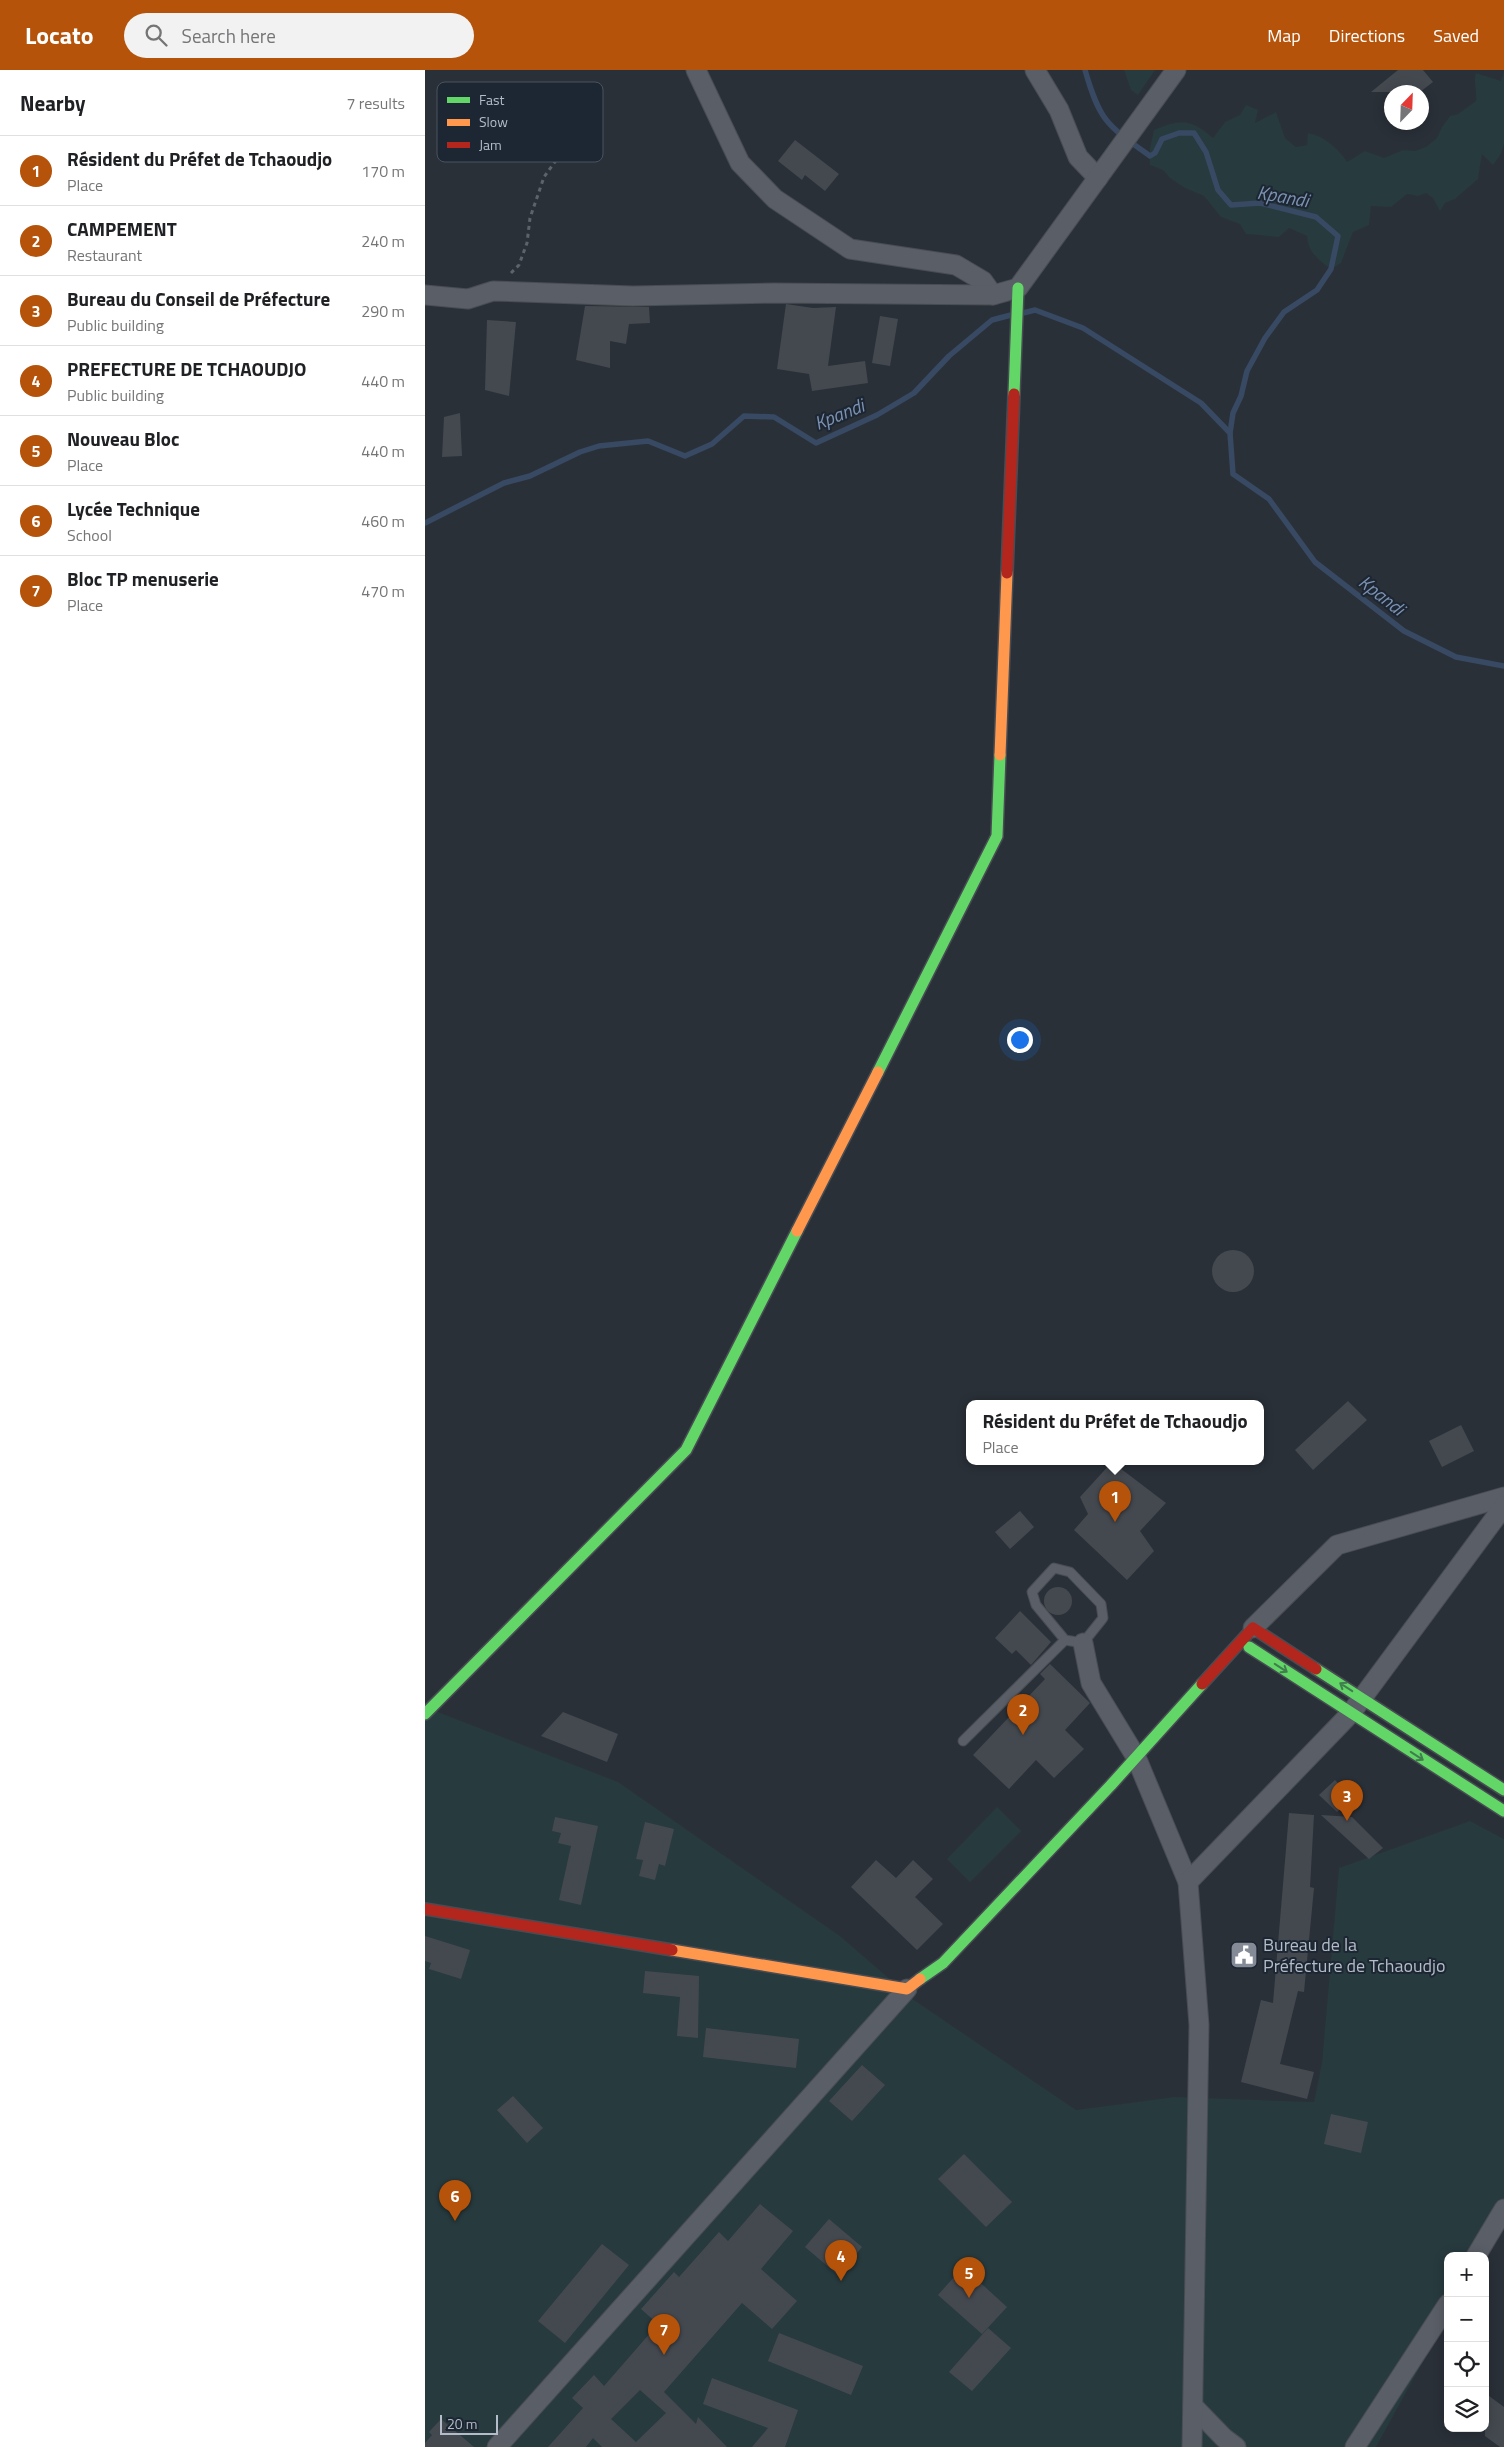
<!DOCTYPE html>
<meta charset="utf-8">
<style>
body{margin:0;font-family:"Titillium Web",sans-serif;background:#f2f2f2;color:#202124}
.controls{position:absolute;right:15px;bottom:15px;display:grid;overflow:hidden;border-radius:10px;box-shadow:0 2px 12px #0003}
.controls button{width:45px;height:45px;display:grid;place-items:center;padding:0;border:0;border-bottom:1px solid #e0e0e0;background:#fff;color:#202124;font:25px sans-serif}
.compass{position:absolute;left:959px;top:15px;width:45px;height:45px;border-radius:50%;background:#fff;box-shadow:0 2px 12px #0003;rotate:23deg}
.scale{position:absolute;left:15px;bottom:12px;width:58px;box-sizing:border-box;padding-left:5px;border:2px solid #b4bcc9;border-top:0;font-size:14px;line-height:18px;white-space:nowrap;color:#b4bcc9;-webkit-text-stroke:4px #1d2633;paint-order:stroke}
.you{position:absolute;left:594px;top:969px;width:18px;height:18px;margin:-12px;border:4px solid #fff;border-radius:50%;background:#1a73e8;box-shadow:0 0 0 8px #1a73e833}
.badge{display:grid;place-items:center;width:32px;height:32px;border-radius:50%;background:#b45309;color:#fff;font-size:16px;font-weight:700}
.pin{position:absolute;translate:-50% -41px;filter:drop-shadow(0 1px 2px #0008)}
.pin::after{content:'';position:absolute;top:26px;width:18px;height:15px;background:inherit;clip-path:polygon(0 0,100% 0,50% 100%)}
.popup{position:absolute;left:541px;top:1330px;width:298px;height:65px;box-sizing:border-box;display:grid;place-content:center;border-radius:10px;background:#fff;filter:drop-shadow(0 1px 4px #0005);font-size:16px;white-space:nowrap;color:#757577}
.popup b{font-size:19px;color:#202124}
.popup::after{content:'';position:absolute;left:50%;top:100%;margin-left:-10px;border:10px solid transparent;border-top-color:#fff}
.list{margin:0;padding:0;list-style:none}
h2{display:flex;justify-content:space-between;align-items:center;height:65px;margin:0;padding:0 20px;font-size:21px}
h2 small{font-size:16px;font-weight:400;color:#757577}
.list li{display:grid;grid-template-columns:32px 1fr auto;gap:15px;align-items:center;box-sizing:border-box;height:70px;padding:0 20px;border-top:1px solid #e0e0e0}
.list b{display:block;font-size:19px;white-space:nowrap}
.list p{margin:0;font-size:16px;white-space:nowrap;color:#757577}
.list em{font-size:16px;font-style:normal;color:#757577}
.icon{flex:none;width:28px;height:28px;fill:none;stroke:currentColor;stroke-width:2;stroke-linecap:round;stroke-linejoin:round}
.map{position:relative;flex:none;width:1079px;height:2377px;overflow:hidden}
header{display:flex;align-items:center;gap:30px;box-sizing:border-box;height:70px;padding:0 25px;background:#b45309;color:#fff}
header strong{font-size:24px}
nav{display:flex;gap:28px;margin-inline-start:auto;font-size:18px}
.search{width:350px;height:45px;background:#f2f2f2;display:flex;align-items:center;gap:12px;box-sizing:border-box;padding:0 18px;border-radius:28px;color:#757577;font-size:19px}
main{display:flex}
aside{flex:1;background:#fff}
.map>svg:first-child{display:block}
.green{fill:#273a3e}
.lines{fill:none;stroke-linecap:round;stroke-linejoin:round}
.stream{stroke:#384963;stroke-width:5.5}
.building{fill:#444950;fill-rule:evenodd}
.lane-casing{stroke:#484c53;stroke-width:11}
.street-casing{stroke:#484c53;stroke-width:21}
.fast-casing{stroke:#484c53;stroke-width:14}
.slow-casing{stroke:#484c53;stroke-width:14}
.jam-casing{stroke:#484c53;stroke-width:14}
.path{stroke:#5d636a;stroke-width:3;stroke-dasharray:4 4;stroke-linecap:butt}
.lane{stroke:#5a5e66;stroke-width:9}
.street{stroke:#5a5e66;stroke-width:19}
.fast{stroke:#63d668;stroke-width:11}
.slow{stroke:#ff974d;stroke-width:11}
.jam{stroke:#b3261e;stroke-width:11}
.oneway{stroke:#407e4e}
.labels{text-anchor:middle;stroke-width:4;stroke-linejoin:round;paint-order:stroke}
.poi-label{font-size:18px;fill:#b4bcc9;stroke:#1d2633;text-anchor:start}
.water-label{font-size:19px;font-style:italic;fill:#7c92b1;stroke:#1d2633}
.key{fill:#1d2633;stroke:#4a5360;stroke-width:1}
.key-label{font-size:14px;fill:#b4bcc9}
</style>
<header>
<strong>Locato</strong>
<div class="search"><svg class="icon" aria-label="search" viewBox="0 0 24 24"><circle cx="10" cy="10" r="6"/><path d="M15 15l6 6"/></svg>Search here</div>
<nav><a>Map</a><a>Directions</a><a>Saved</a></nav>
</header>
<main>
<aside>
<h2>Nearby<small>7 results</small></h2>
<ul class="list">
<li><span class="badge">1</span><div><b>Résident du Préfet de Tchaoudjo</b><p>Place</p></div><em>170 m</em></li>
<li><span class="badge">2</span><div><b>CAMPEMENT</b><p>Restaurant</p></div><em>240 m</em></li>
<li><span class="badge">3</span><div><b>Bureau du Conseil de Préfecture</b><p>Public building</p></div><em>290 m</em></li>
<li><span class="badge">4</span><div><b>PREFECTURE DE TCHAOUDJO</b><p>Public building</p></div><em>440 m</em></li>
<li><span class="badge">5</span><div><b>Nouveau Bloc</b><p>Place</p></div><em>440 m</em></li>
<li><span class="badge">6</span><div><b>Lycée Technique</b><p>School</p></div><em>460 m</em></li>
<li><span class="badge">7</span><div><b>Bloc TP menuserie</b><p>Place</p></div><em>470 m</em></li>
</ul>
</aside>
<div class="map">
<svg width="1079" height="2377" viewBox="0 0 1079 2377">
<rect width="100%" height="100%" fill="#2a3038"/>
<g class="green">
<polygon points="699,0 730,0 713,25 706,20"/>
<path d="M1079 1V74L1076 84 1068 95 1057 84 1053 109 1030 129 1020 133 1015 141 1008 128 1001 123 993 126 982 124 966 137 946 136 944 155 928 162 916 193 906 199C893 190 883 182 882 166L864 158 854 167 821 164 815 154 796 147 779 126 760 118 745 108 738 100 725 95V78L729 60C755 49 766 48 788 68L800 52 815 45 821 35 833 40 830 53 851 42 860 68 871 77 882 75 883 63C899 66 913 78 922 92L940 81 959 88 978 80 990 81 1001 77 1012 68 1017 57 1025 46 1033 44 1051 31C1052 21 1048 13 1051 3L1076 11Z"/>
<polygon points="0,1637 193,1712 415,1866 489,1930 651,2040 750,2027 889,2032 897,1993 914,1798 1045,1751 1079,1769 1079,2144 1056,2186 1023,2186 1023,2246 951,2377 0,2377"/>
<polygon points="572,1737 596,1761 545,1812 522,1789"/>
</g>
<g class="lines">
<g class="stream">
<path d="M660 0C675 52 682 55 725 86L730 83 737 69 754 63H769L781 82 793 120 806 135 835 133 891 147 913 166 906 199 892 220 859 242 840 268 822 301 816 326 808 343 805 363"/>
<polyline points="598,243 610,240 658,258 776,333 805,363 808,404 844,429 890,492 979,561 1031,587 1079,596"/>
<polyline points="0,453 79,413 105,406 155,382 174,376 223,371 260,386 287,374 319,346 349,347 391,373 452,345 489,323 524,286 567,250 586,245"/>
</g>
</g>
<g class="building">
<polygon points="973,0 998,0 1008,12 995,22 946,22"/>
<polygon points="370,70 414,104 400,121 380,105 377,110 353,91"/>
<polygon points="361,234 388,238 411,237 403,296 440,291 443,313 387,321 384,304 352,299"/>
<polygon points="160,236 224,237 225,253 204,254 201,274 185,271 185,298 151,290"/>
<polygon points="455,246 473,249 465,296 447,293"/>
<polygon points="62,250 91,252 84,326 60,320"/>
<polygon points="35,343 37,386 17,387 19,347"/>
<circle cx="808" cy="1201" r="21"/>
<polygon points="923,1331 942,1350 888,1400 870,1380"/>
<polygon points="1036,1355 1049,1381 1017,1397 1004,1371"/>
<polygon points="687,1392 741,1433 715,1461 729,1481 702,1510 649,1460 663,1444 655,1427"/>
<polygon points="595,1441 609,1457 585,1479 570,1462"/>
<circle cx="633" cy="1531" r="14"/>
<polygon points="595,1541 626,1572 606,1595 591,1580 587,1584 570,1568"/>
<polygon points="625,1594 665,1633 640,1660 659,1679 629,1708 611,1690 584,1719 548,1685 620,1609 615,1604"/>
<polygon points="138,1642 193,1664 182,1692 116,1666"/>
<polygon points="910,1710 927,1729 912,1742 894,1725"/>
<polygon points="864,1743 889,1745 885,1817 889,1818 879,1922 873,1921 855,1994 889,2002 882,2029 816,2012 836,1930 848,1933"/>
<polygon points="896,1745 927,1747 958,1778 944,1789"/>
<polygon points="130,1747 173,1756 156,1835 134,1830 146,1776 133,1773 136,1763 127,1761"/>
<polygon points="220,1752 249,1759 240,1796 234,1794 230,1810 214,1806 218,1790 211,1789"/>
<polygon points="451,1790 471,1808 488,1790 508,1809 490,1827 518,1854 492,1880 426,1817"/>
<polygon points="0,1866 45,1880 36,1909 4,1899 6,1893 0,1891"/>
<polygon points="220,1901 274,1906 273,1968 252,1966 255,1927 218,1923"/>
<polygon points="281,1958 374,1969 371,1998 278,1987"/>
<polygon points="437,1995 460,2015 427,2051 404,2031"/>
<polygon points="88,2026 118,2058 102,2073 72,2040"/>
<polygon points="906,2044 943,2052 936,2083 899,2074"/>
<polygon points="539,2084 587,2132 561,2157 513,2109"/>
<path d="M335 2134 368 2161 336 2199 372 2231 347 2259 317 2233 239 2322 271 2354 273 2347 302 2377H177L168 2368 161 2377H123L158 2338 147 2328 169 2305 179 2316 233 2254 216 2239 249 2202 254 2207 294 2162 303 2171ZM215 2320 241 2343 211 2372 186 2349Z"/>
<polygon points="404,2149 437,2177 413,2205 380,2177"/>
<polygon points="177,2174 204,2195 140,2273 113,2251"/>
<polygon points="538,2197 582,2237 557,2264 513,2225"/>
<polygon points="563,2258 586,2278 547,2321 524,2302"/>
<polygon points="354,2263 438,2296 426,2325 343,2291"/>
<polygon points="287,2308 373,2340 360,2377 327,2377 343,2358 278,2334"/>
<polygon points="1060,2323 1079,2337 1079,2377 1075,2377 1060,2366"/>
<polygon points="16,2349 49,2377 0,2377 0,2373 7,2365 4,2362"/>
</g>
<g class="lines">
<defs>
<g id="lane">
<polygon points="629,1498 645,1502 676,1534 678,1548 658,1573 640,1570 611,1535 607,1522"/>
<polyline points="538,1671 640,1570"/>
</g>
<g id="street">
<polyline points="271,0 315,93 350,129 425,179 531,195 558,211 568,225"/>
<polyline points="610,0 634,40 653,87 673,108"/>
<polyline points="0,225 43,229 68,221 208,226 349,223 568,225 593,218 751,0"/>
<polyline points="828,1558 912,1475 1079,1427"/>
<polyline points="658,1573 666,1613 711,1687 763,1812"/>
<polyline points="1051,2186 1079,2139"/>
<polyline points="768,2336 799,2368 811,2377"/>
<polyline points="72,2377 482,1919"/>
<polyline points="767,2377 774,1955 763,1812 926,1643 1079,1436"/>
<polyline points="930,2377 1023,2234"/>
</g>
<g id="fast">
<polyline points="589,324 593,218"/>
<polyline points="453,1002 572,766 575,685"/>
<polyline points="824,1577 1079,1741"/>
<polyline points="891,1599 1079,1720"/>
<polyline points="0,1644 261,1380 372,1161"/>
<polyline points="495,1909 518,1893 686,1715 777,1614"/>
</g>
<g id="slow">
<polyline points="575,685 582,503"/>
<polyline points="372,1161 453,1002"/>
<polyline points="247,1880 482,1919 495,1909"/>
</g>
<g id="jam">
<polyline points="582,503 589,324"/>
<polyline points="777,1614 828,1558 891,1599"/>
<polyline points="0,1839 247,1880"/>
</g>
</defs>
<use href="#lane" class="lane-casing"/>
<use href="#street" class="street-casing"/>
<use href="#fast" class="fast-casing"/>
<use href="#slow" class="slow-casing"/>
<use href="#jam" class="jam-casing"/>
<polyline class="path" points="86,203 94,195 102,173 105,148 119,107 153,60"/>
<use href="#lane" class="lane"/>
<use href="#street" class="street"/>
<use href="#fast" class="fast"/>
<use href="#slow" class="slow"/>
<use href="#jam" class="jam"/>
</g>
<defs><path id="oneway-shaft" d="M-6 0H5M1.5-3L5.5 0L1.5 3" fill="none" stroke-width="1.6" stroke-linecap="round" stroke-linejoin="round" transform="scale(1.25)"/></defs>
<g class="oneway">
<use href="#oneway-shaft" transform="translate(856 1598) rotate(33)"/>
<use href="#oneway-shaft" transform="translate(921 1617) rotate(-147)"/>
<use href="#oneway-shaft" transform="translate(992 1686) rotate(33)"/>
</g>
<defs>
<symbol id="civic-square" viewBox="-11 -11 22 22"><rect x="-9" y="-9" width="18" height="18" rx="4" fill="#848b96" stroke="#1d2633"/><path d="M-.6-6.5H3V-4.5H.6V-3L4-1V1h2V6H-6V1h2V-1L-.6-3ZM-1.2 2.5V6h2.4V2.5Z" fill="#fff"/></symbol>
</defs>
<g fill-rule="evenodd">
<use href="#civic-square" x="803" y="1869" width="32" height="32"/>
</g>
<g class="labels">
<g class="poi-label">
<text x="838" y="1881">Bureau de la<tspan x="838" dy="21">Préfecture de Tchaoudjo</tspan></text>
</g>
<g class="water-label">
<text transform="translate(858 126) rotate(10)" y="7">Kpandi</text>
<text transform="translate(414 344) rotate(-22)" y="7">Kpandi</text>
<text transform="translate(957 525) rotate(38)" y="7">Kpandi</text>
</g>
</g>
<rect x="12" y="12" width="166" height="80" rx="8" class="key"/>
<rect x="22" y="27" width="23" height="6" fill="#63d668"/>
<rect x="22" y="49" width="23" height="7" fill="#ff974d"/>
<rect x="22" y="72" width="23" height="6" fill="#b3261e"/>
<g class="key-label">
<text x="54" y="35">Fast</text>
<text x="54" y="57">Slow</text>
<text x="54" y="80">Jam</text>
</g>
</svg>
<div class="controls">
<button>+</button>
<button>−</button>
<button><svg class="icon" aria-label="locate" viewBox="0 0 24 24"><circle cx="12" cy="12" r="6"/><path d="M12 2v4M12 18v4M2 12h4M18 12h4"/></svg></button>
<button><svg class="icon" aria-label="layers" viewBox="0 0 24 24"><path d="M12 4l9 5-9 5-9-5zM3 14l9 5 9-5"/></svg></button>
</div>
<svg class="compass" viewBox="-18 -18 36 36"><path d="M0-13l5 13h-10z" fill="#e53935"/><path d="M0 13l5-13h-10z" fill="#757577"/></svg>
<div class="scale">20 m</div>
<div class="you"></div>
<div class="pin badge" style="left:690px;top:1452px">1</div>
<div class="popup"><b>Résident du Préfet de Tchaoudjo</b>Place</div>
<div class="pin badge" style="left:598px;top:1665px">2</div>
<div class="pin badge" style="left:922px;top:1751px">3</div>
<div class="pin badge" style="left:416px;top:2211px">4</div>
<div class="pin badge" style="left:544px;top:2228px">5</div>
<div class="pin badge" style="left:30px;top:2151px">6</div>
<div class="pin badge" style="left:239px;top:2285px">7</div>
</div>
</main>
